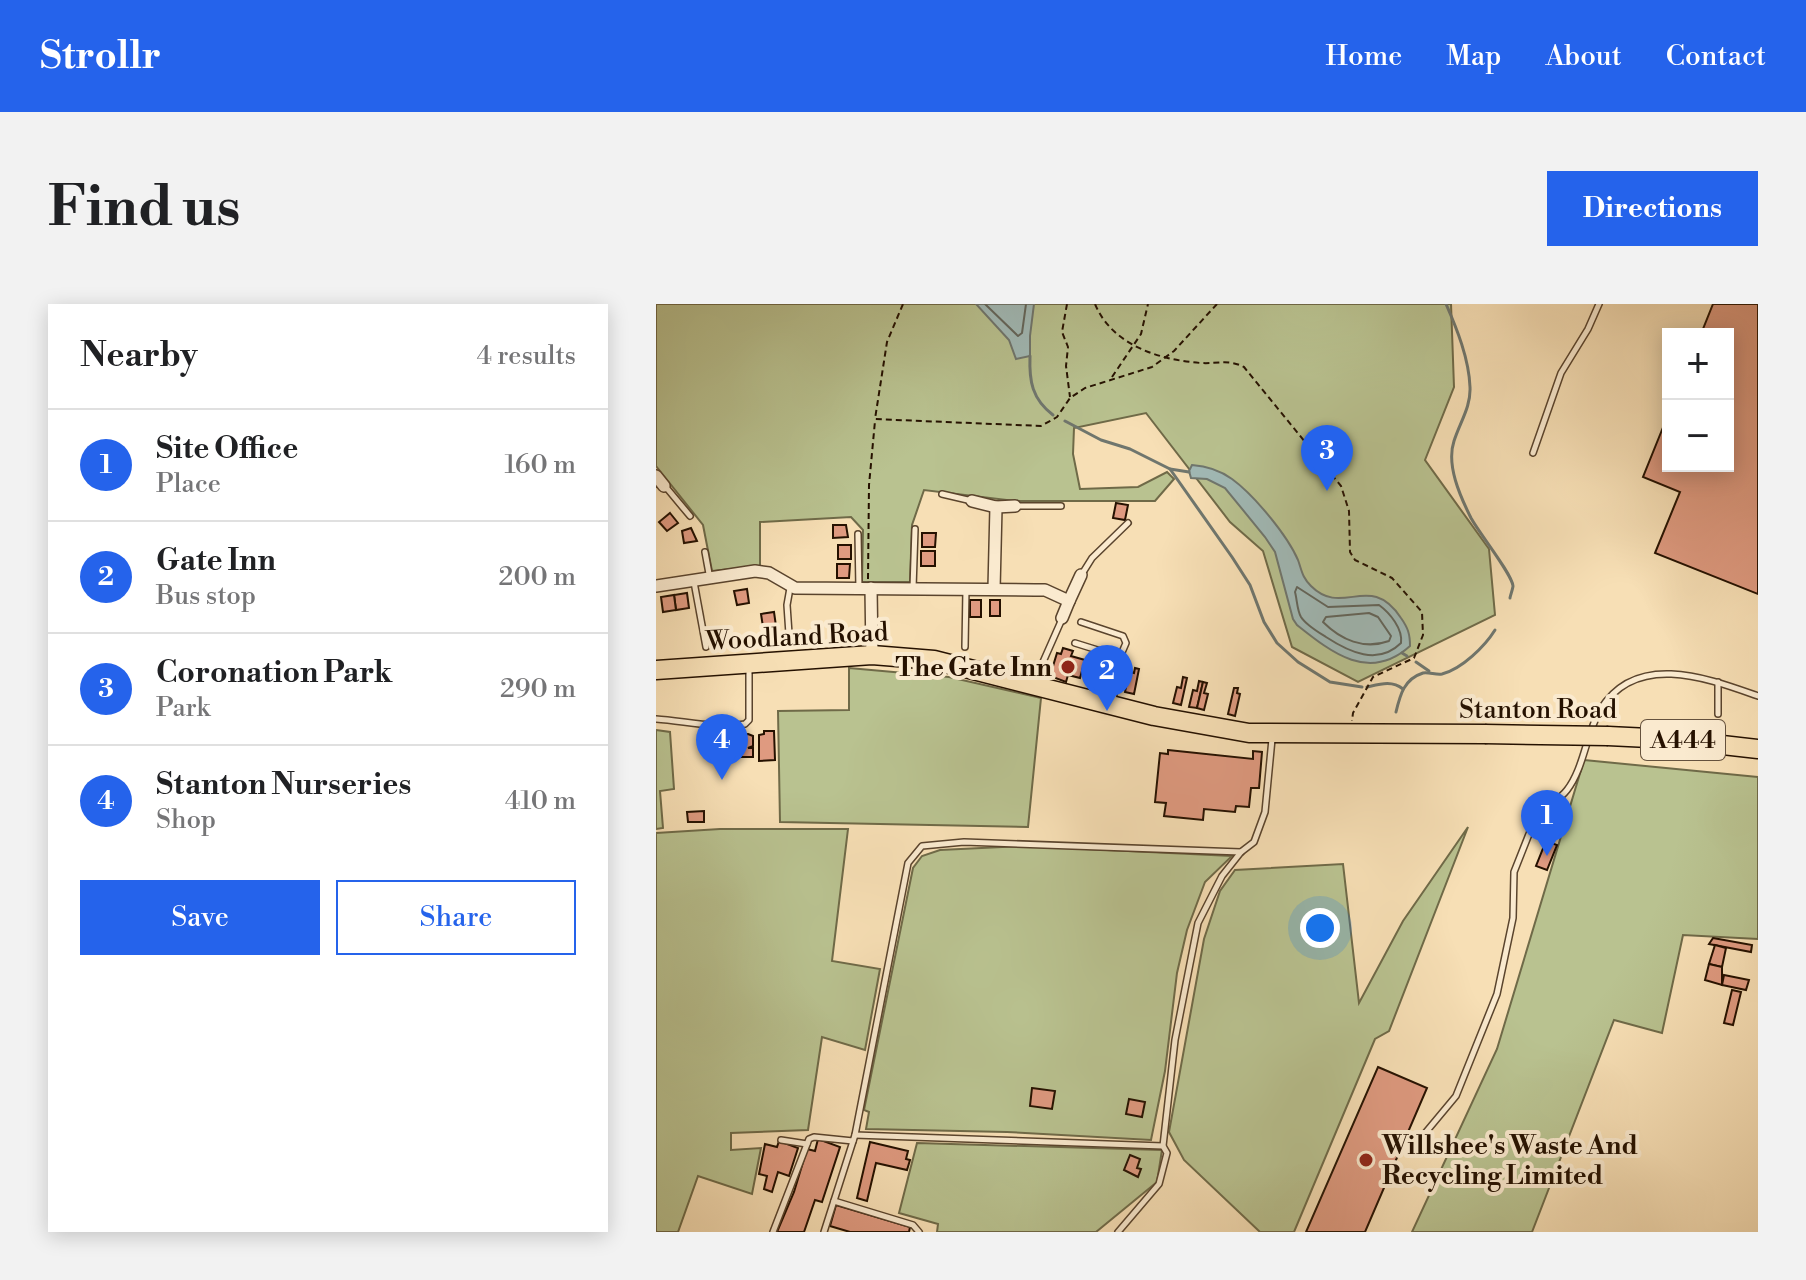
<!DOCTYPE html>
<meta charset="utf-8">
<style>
body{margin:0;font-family:"Libre Bodoni",serif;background:#f2f2f2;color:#202124}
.controls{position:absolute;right:24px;top:24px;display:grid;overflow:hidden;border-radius:0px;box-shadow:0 4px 20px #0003}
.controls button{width:72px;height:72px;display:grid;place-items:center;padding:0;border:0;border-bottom:2px solid #e0e0e0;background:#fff;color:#202124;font:40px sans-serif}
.you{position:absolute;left:664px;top:624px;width:28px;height:28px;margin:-20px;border:6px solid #fff;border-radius:50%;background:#1a73e8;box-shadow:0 0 0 12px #1a73e833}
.badge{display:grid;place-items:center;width:52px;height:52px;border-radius:50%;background:#2563eb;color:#fff;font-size:26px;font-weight:700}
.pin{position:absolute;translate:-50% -66px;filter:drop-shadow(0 2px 4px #0008)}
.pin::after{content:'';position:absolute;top:42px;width:28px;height:24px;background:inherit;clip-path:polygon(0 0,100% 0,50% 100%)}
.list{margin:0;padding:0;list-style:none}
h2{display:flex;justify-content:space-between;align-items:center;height:104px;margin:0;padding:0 32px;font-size:34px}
h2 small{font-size:26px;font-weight:400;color:#757577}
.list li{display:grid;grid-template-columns:52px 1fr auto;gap:24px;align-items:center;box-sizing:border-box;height:112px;padding:0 32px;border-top:2px solid #e0e0e0}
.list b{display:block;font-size:30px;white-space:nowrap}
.list p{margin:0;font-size:26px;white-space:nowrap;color:#757577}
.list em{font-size:26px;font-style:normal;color:#757577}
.actions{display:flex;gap:16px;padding:24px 32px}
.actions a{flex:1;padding:18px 0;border:2px solid #2563eb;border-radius:0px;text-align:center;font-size:28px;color:#2563eb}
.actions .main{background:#2563eb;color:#fff}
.map{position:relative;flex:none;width:1102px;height:928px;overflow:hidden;border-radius:0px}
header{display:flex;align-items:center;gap:48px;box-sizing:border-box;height:112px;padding:0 40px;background:#2563eb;color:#fff}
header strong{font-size:38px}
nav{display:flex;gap:44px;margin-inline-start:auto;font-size:28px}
.intro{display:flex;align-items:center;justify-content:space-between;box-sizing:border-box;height:192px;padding:0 48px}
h1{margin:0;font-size:56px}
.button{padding:20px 36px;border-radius:0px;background:#2563eb;color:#fff;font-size:28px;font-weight:700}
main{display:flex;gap:48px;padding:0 48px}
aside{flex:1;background:#fff;border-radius:0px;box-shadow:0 4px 20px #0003}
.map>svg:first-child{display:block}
.green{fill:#b9c290;stroke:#6f6a48;stroke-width:2}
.water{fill:#a1bab7;stroke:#6f766e;stroke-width:2}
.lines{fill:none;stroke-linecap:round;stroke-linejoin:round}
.shore{stroke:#63665c;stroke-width:2}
.stream{stroke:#6f766e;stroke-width:3}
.building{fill:#df9a80;stroke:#251100;stroke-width:2}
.service-casing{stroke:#5a442d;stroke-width:8}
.minor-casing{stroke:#5a442d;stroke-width:14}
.trunk-casing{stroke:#251100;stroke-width:21}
.path{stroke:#251100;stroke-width:2;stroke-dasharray:6 4;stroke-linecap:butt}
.service{stroke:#faeacf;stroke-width:5}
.minor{stroke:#faeacf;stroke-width:11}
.trunk{stroke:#f7dfb5;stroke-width:18}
.trunk-bridge-casing{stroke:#251100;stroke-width:21;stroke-linecap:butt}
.trunk-bridge{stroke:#f7dfb5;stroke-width:18}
.poi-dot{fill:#8f2418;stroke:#faeacf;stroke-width:3}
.labels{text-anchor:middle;stroke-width:8;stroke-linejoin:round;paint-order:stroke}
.shield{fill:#faeacf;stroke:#65523e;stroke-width:2}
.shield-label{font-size:24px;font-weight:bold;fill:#251100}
.street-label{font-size:26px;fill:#251100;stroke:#faeacf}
.poi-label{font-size:26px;font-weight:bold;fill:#251100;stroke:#faeacf;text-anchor:end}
</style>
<header>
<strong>Strollr</strong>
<nav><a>Home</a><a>Map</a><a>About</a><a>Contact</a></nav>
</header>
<div class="intro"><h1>Find us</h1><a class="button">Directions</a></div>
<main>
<aside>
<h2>Nearby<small>4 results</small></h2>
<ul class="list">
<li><span class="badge">1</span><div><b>Site Office</b><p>Place</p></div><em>160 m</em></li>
<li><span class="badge">2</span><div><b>Gate Inn</b><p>Bus stop</p></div><em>200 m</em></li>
<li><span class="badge">3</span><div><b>Coronation Park</b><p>Park</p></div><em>290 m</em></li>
<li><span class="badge">4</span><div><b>Stanton Nurseries</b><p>Shop</p></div><em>410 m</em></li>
</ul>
<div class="actions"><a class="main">Save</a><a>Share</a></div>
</aside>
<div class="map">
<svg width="1102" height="928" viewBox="0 0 1102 928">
<rect width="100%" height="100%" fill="#f7dfb5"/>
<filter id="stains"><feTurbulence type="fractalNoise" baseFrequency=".0025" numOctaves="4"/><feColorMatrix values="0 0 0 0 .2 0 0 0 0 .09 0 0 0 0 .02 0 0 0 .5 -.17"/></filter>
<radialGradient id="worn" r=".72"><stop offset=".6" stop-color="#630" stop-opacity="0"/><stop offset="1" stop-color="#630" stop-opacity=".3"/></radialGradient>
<g class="green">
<polygon points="0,0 795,0 798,83 769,156 833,245 839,311 702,378 636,343 607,247 574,218 490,109 418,124 417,150 424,185 482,183 511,168 518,175 499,197 359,197 268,186 256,221 254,278 206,278 207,226 195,213 104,218 104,262 56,267 47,221 0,162"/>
<polygon points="193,364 293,373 385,394 372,523 124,518 122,407 193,406"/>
<polygon points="0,426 14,428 18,485 4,487 7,524 0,525"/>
<polygon points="928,456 1102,473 1102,635 1027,631 1006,729 958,716 876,928 756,928 841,745"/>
<polygon points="812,523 733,727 719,735 638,928 604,928 528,856 513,828 548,635 564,587 579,566 687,560 703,699 747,617"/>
<polygon points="64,525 192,525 176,657 224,665 209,746 166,733 152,826 75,829 75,846 105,844 96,890 42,872 22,928 0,928 0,529"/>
<polygon points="367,542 576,552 549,578 531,626 521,669 509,767 495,836 351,828 210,825 213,808 208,806 257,564 266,552 284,546"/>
<polygon points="261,839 506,846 501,878 440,928 281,928 282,920 243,909"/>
</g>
<g class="water">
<polygon points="320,0 378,0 374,32 374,52 360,55 353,36"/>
<path d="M536 161C550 162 565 167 576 175 598 191 631 231 642 256 646 267 646 273 655 282 687 314 714 267 745 314 752 324 754 330 754 342 713 379 675 348 641 321L637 315 619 248 609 233 569 184 551 175 535 174 533 167Z"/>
</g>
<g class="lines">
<g class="shore">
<polyline points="329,0 362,32 366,29 370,0"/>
<path d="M641 283 672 303 723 301C734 309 747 325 745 339 722 362 693 348 670 333 662 328 650 321 645 313 641 306 641 295 639 288Z"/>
<path d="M713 309 722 313 735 332 733 337C708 346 685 336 667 318L670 313Z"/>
</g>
<g class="stream">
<path d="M790 0C801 25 813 55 814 83 815 103 804 118 798 137 790 161 804 192 815 214 823 229 856 270 857 282 857 284 854 293 854 294"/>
<path d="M374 52C373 77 376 95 397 111"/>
<polyline points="409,117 445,136 474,145 514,165 576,253 594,281 608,318 621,339 642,358 674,378 706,383"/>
<polyline points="514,165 533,168"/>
<polyline points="746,349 751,352"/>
<polyline points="760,358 773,367"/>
<path d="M711 383C724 380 736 376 747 385"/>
<path d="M740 408C744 391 748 375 767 369 773 368 780 371 786 370 806 365 829 342 839 326"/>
</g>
</g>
<g class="building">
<polygon points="1057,0 1102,0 1102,290 999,249 1024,188 987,173 1012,111 1012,162 1072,162 1072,30 1045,30"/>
<polygon points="460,199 472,201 469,216 457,214"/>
<polygon points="14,209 22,219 11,227 3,218"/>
<polygon points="177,221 190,221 192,233 177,234"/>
<polygon points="35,224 41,237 28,239 26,227"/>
<polygon points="266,229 280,229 279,243 266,243"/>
<rect x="182" y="241" width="13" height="14"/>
<rect x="265" y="247" width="14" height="15"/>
<polygon points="181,260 194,260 193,274 181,274"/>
<polygon points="91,285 93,299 81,301 78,287"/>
<polygon points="31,289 33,304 20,306 18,291"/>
<polygon points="18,291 20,306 7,308 5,293"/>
<rect x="314" y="296" width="11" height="17"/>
<rect x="334" y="296" width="10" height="16"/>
<polygon points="118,308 120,322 107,323 105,310"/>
<polygon points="407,344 417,347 415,352 429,356 424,374 412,371 410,378 394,372 401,349 405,350"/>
<polygon points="479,364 483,365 478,390 469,388 473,368 478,369"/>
<polygon points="527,373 531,374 525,401 517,399 521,383 525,384"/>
<polygon points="543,377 547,378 541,404 533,403 537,386 541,387"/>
<polygon points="547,378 551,379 548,389 552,390 548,406 541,404"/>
<polygon points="578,384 582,384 581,389 584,390 579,412 572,410"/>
<polygon points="108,427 118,427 119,456 103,457 103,431 108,430"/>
<polygon points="92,430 97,432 97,442 92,444 97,444 97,453 80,453 80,431"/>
<polygon points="512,446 597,455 597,447 606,448 603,484 595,484 593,503 580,502 579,508 548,505 547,516 508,512 510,499 499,498 504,449 512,450"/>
<polygon points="48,507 48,518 32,518 31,508"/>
<polygon points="890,537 901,541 891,566 880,562"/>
<polygon points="1057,634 1096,641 1095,648 1053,640"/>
<polygon points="1059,641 1070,644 1066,663 1053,660"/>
<polygon points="1053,660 1066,663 1066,681 1049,676"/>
<polygon points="1068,671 1093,676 1090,686 1066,681"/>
<polygon points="1076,686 1085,688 1077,721 1068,719"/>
<polygon points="722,763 771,784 709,928 650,928"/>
<polygon points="376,784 399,787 396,805 374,802"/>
<polygon points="473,795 489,798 486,813 470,810"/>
<polygon points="162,835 184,843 166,898 159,896 148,928 121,928 138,888 151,845 159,847"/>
<polygon points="123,837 142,844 133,872 122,868 116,888 108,885 111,872 103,870 109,840 121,843"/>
<polygon points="214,838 252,847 250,855 254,856 251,866 220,859 211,897 201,894"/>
<polygon points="474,851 484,855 481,864 485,865 482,873 468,866"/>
<polygon points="180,901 254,923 253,928 194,928 174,922"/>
</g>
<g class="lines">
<defs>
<g id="service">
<polyline points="877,149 905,69 932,25 943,0"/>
<polyline points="9,182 34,212"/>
<polyline points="286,190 316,197"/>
<polyline points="359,202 405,202"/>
<polyline points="202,230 203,285"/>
<polyline points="49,248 54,275"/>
<polyline points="426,270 436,254 472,219"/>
<polyline points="38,278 50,343"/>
<polyline points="257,284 259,225"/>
<polyline points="425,318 467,332 470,339 464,353"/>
<polyline points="133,330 131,301 134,284"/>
<polyline points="419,339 464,353 457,396"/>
<polyline points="309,343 310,285"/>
<polyline points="383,367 406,315"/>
<polyline points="1062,410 1062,378"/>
<path d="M0 415C29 417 61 425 89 420L93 416V364"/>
<polyline points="199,831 507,842"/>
<path d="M765 834 800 792 841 690 857 614 858 568 879 515C887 503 902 498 911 486 928 464 930 430 944 406 980 347 1051 374 1102 392"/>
<polyline points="125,836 151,840"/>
<polyline points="178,897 257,921 263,928"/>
<polyline points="117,928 153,835 158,833 197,837"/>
<polyline points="168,928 199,831 252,559 266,542 308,538 585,548"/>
<polyline points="462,928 503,880 511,849 507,842 519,736 542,619 566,572 585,548 598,538 609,508 616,435"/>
</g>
<g id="minor">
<polyline points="0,172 8,182"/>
<polyline points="316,197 340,203 359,202"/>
<polyline points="0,282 99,267 113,269 139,284 379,286 389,286 413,297 406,314"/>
<polyline points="215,284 216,351"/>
<polyline points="338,285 340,203"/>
<polyline points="413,297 425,271"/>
</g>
<g id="trunk">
<polyline points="0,366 216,351 278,356 498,412 593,429 829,430"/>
<polyline points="952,432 1014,435 1102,445"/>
</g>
</defs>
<use href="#service" class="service-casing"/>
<use href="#minor" class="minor-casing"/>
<use href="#trunk" class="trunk-casing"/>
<g class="path">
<polyline points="247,0 231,38 219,115 385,122 401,113 414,94 429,84 496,63 518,47 561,0"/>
<polyline points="411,0 406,28 412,43 410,62 414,93"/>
<path d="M439 0C456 41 503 56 545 59 561 60 573 55 588 63L685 182 693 207 694 248 699 256 736 274 766 308 767 331 758 354 717 373 697 409 696 417"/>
<polyline points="456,73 485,30 492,0"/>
<polyline points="212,275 213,181 219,117"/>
</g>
<use href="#service" class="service"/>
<use href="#minor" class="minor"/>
<use href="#trunk" class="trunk"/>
<defs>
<polyline id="trunk-bridge" points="829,430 952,432"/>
</defs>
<use href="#trunk-bridge" class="trunk-bridge-casing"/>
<use href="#trunk-bridge" class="trunk-bridge"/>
</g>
<g class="poi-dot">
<circle cx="412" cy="363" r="8"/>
<circle cx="710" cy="856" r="8"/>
</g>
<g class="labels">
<rect class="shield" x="985" y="416" width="84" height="40" rx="6"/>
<g class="shield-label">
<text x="1027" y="444">A444</text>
</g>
<g class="street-label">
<text transform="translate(141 332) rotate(-3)" y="9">Woodland Road</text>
<text x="882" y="414">Stanton Road</text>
</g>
<g class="poi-label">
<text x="396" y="372">The Gate Inn</text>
<text x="726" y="850" text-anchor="start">Willshee's Waste And<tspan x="726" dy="30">Recycling Limited</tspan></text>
</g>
</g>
<rect width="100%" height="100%" filter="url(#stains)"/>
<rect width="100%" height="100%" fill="url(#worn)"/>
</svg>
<div class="controls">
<button>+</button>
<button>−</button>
</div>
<div class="you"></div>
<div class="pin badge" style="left:891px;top:552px">1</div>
<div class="pin badge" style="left:451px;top:407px">2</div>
<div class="pin badge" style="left:671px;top:187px">3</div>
<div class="pin badge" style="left:66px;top:476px">4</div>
</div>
</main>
